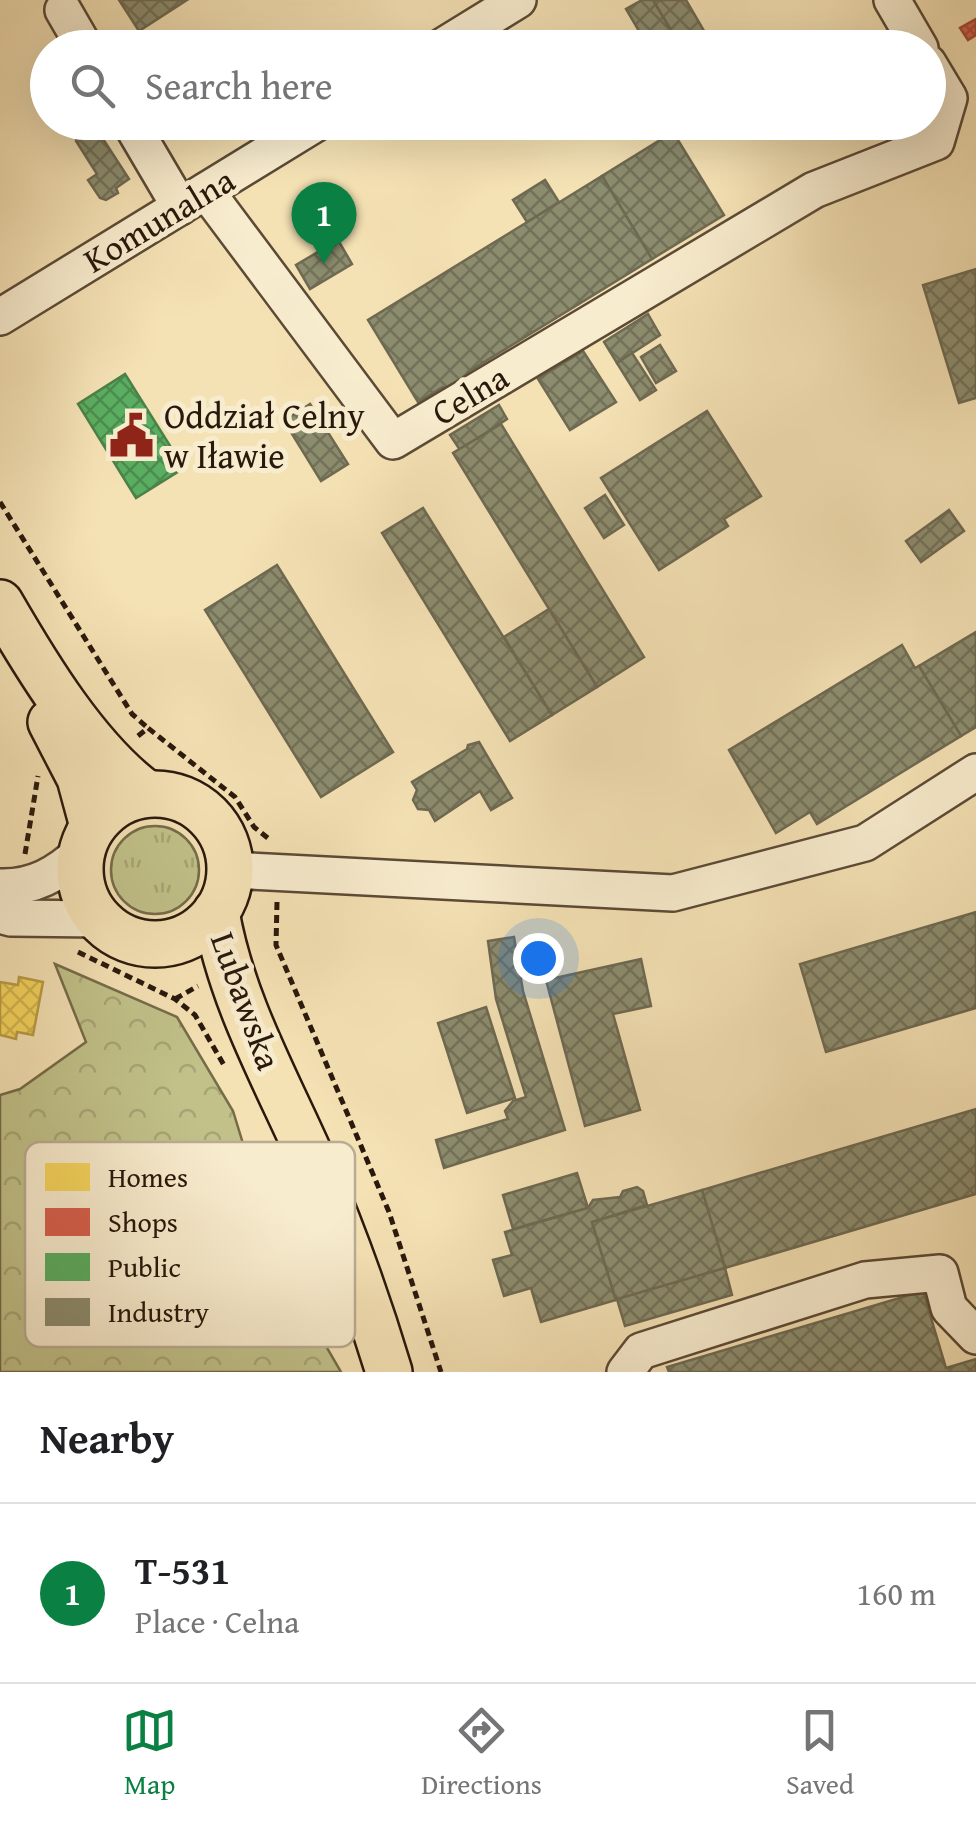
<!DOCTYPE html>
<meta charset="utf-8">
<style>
body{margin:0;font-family:"Gentium Book Plus",serif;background:#f6f6f6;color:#202124}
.you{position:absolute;left:538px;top:958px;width:35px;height:35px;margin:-25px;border:8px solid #fff;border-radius:50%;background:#1a73e8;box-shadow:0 0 0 15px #1a73e833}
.badge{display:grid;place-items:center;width:65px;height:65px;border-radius:50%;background:#0b8043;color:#fff;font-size:32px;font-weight:700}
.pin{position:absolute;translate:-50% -82px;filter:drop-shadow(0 2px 5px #0008)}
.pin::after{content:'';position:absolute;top:52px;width:35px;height:30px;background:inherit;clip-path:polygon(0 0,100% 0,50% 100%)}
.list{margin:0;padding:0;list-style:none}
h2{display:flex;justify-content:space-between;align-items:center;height:130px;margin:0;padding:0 40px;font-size:42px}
h2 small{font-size:32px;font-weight:400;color:#757577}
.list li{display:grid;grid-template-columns:65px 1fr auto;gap:30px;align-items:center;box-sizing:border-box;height:180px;padding:0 40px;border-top:2px solid #e0e0e0}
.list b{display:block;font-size:38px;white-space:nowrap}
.list p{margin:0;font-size:32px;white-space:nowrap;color:#757577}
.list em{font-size:32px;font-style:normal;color:#757577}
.icon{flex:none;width:55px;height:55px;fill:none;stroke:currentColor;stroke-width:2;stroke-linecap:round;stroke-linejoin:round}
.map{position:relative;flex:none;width:976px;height:1372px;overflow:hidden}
.search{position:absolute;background:#fff;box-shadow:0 10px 40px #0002;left:30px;right:30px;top:30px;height:110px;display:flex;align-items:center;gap:25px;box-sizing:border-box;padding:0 35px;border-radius:55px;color:#757577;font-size:38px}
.sheet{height:310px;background:#fff}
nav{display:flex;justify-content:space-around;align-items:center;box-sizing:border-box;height:140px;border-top:2px solid #e0e0e0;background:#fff;font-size:28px;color:#757577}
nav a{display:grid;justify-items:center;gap:5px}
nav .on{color:#0b8043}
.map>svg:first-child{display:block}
.grass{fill:url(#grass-tufts);stroke:#756c4a;stroke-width:2.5}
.forest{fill:url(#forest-crowns);stroke:#756c4a;stroke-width:2.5}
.homes{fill:url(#homes-cross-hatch);stroke:#b89c44;stroke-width:2.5}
.shops{fill:url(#shops-cross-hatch);stroke:#a24a3a;stroke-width:2.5}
.public{fill:url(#public-cross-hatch);stroke:#4b8148;stroke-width:2.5}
.industry{fill:url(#industry-cross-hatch);stroke:#6e6951;stroke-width:2.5}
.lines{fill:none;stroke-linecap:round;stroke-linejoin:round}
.minor-casing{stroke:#5c4a36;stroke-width:40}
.major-casing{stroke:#29180c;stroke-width:50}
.path{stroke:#29180c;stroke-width:5;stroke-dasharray:8 5;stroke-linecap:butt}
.minor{stroke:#f8ecce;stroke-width:35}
.major{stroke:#f4e1b4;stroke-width:45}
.labels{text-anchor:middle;stroke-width:10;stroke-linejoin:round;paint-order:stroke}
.street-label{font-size:35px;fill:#29180c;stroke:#f8ecce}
.poi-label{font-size:35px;fill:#29180c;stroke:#f8ecce;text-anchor:start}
.key{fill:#f8ecce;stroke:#baac94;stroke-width:2.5}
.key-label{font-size:28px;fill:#29180c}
</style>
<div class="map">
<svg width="976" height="1372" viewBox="0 0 976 1372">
<defs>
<pattern id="grass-tufts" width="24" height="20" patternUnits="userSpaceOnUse" patternTransform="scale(2.5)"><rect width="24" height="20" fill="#c1c189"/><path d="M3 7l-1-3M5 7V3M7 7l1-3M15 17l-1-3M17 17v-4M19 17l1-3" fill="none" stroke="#a6a575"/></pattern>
<pattern id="forest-crowns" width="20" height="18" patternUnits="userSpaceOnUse" patternTransform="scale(2.5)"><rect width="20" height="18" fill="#c1c189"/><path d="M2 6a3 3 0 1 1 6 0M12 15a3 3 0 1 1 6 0" fill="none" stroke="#a6a575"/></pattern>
<pattern id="homes-cross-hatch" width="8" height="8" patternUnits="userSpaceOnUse" patternTransform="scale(2.5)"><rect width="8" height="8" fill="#f6d55c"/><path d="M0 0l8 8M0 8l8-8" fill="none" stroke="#d3b64f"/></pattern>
<pattern id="shops-cross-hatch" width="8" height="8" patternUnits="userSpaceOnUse" patternTransform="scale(2.5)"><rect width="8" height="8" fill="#d6604d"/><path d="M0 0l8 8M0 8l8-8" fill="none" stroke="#ae4e3e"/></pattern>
<pattern id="public-cross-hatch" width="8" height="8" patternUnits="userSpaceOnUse" patternTransform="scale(2.5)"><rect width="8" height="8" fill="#5aae61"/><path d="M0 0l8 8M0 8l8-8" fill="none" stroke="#4a8d4e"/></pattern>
<pattern id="industry-cross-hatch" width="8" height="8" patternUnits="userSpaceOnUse" patternTransform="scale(2.5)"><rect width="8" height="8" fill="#8c8c6e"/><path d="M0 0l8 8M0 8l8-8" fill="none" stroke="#727159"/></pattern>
</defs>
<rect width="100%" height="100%" fill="#f4e1b4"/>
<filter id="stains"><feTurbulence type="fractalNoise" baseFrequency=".002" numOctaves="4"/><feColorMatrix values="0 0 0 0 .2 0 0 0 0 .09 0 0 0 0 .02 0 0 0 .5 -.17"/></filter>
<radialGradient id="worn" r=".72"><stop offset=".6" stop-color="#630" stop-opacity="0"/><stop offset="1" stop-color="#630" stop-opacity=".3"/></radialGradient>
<circle class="grass" cx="155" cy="870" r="44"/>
<polygon class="forest" points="55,964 177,1017 233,1111 282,1270 341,1372 0,1372 0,1095 20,1089 86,1042"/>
<polygon class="homes" points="19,977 43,982 33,1035 17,1032 16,1039 0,1035 0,982 18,985"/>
<polygon class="shops" points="976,19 976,35 968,40 960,28"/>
<polygon class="public" points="125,374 184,468 136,498 78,404"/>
<g class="industry">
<polygon points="119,0 187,0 139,31"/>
<polygon points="642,0 653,0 682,48 649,48 626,9"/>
<polygon points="653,0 686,0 710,41 699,48 682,48"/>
<polygon points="88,126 96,128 129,179 116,188 118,193 106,200 100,198 88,180 97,174 76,141 77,134"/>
<polygon points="673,132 724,215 652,259 602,176"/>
<polygon points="602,176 652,259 468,372 477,386 453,400 443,387 418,402 368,320"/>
<polygon points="545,180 559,202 527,222 513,200"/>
<polygon points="338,240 352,264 310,289 296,265"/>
<polygon points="976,269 976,398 959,403 923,285"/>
<polygon points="648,314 660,335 617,363 604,342"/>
<polygon points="660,345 676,371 656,383 641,357"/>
<polygon points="583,351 616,402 570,430 538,379"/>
<polygon points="632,353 656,390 640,400 617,363"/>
<polygon points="310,404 348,464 321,481 284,421"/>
<polygon points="499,405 507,419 460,450 450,435"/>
<polygon points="707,411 761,496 724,519 728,526 659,570 601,478"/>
<polygon points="501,424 644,657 597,687 453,453"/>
<polygon points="605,495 624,525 604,538 585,508"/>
<polygon points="423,508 552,715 510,741 382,533"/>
<polygon points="949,510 964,531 921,562 906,541"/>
<polygon points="277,565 393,752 321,797 205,610"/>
<polygon points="549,609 597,687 552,715 504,637"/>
<polygon points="976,632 976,727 961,736 919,666"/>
<polygon points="902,645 915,668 919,666 961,736 817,824 810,812 776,833 729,750"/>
<polygon points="479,742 512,798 491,810 480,791 435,821 429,810 418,809 413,800 417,790 412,782 467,749 468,745"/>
<polygon points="976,912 976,1008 826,1052 800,964"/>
<polygon points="514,937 523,991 565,1130 444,1168 436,1140 508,1119 505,1111 513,1101 526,1097 496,999 488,941"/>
<polygon points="641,959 651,1006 613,1014 640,1110 585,1126 546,980"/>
<polygon points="486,1007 515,1098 467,1113 438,1023"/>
<polygon points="976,1109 976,1194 725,1268 702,1190"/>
<polygon points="577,1173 588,1208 513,1229 503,1195"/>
<polygon points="637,1187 643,1191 647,1205 592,1222 616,1300 541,1322 531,1288 504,1296 493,1260 512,1255 505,1232 588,1208 593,1200 620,1197 623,1191"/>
<polygon points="702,1190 725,1268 616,1300 592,1222"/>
<polygon points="725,1268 732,1295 625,1326 617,1299"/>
<polygon points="923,1291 946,1368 976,1359 976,1372 669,1372 667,1367"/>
</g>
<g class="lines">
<defs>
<g id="minor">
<polyline points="892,0 920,48"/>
<polyline points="63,10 85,48"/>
<polyline points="440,48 518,0"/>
<polyline points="130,122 180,207"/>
<polyline points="206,191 393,441 814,190 936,142 949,98 928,63"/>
<polyline points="0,317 318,122"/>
<polyline points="230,870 673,893 865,843 976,772"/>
<path d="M0 887C33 888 58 874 81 852"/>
<polyline points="0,915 11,918 99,919"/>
<polyline points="625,1372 641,1351 865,1280 940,1273 949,1308 976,1336"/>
</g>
<g id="major">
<path d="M0 603C37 667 87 750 147 794"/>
<polyline points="51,722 80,778 93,826"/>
<circle cx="155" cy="869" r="75"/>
<path d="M216 912C231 1001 277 1081 313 1163 342 1230 368 1302 389 1372"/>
</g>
</defs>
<use href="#minor" class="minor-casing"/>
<use href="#major" class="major-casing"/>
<g class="path">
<polyline points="0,502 132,714 148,728"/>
<polyline points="138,736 148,728 235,797 254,827 269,839"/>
<polyline points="25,854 38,776"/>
<polyline points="277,902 276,945 389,1212 441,1372"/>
<polyline points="78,952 175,999 195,1015 225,1067"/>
<polyline points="175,999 198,986"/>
<path d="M267 1158C283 1220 304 1278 335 1333"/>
</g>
<use href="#minor" class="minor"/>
<use href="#major" class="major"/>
</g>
<defs>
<symbol id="civic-bare" viewBox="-9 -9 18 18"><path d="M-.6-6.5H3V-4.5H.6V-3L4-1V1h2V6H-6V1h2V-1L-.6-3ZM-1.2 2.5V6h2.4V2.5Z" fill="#8f2418" stroke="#f8ecce" stroke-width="2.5" paint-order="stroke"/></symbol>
</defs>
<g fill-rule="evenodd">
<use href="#civic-bare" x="100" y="404" width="63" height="63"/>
</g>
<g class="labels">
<g class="street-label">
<text transform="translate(159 220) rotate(-31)" y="12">Komunalna</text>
<text transform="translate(470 395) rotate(-31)" y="12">Celna</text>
<text transform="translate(246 1001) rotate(70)" y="12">Lubawska</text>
</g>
<g class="poi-label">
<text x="164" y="428">Oddział Celny<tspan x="164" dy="40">w Iławie</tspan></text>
</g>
</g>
<rect x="25" y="1142" width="330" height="205" rx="15" class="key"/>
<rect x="45" y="1163" width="45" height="28" fill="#f6d55c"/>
<rect x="45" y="1208" width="45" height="28" fill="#d6604d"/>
<rect x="45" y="1253" width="45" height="28" fill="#5aae61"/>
<rect x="45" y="1298" width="45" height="28" fill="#8c8c6e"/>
<g class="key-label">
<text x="108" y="1187">Homes</text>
<text x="108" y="1232">Shops</text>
<text x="108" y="1277">Public</text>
<text x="108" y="1322">Industry</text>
</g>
<rect width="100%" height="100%" filter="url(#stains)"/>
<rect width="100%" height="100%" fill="url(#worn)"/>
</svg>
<div class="you"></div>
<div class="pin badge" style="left:324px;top:264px">1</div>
<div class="search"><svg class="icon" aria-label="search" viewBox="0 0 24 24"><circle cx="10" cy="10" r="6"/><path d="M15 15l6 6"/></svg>Search here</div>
</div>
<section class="sheet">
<h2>Nearby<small></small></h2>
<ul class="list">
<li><span class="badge">1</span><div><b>T-531</b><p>Place · Celna</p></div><em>160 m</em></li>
</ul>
</section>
<nav>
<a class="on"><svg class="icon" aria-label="map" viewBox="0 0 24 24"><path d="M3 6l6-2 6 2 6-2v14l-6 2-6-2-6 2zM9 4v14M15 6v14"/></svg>Map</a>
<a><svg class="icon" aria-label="directions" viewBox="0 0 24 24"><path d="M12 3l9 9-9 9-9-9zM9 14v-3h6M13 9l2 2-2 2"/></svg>Directions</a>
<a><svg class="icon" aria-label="saved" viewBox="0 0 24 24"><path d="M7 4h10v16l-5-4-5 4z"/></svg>Saved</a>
</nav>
